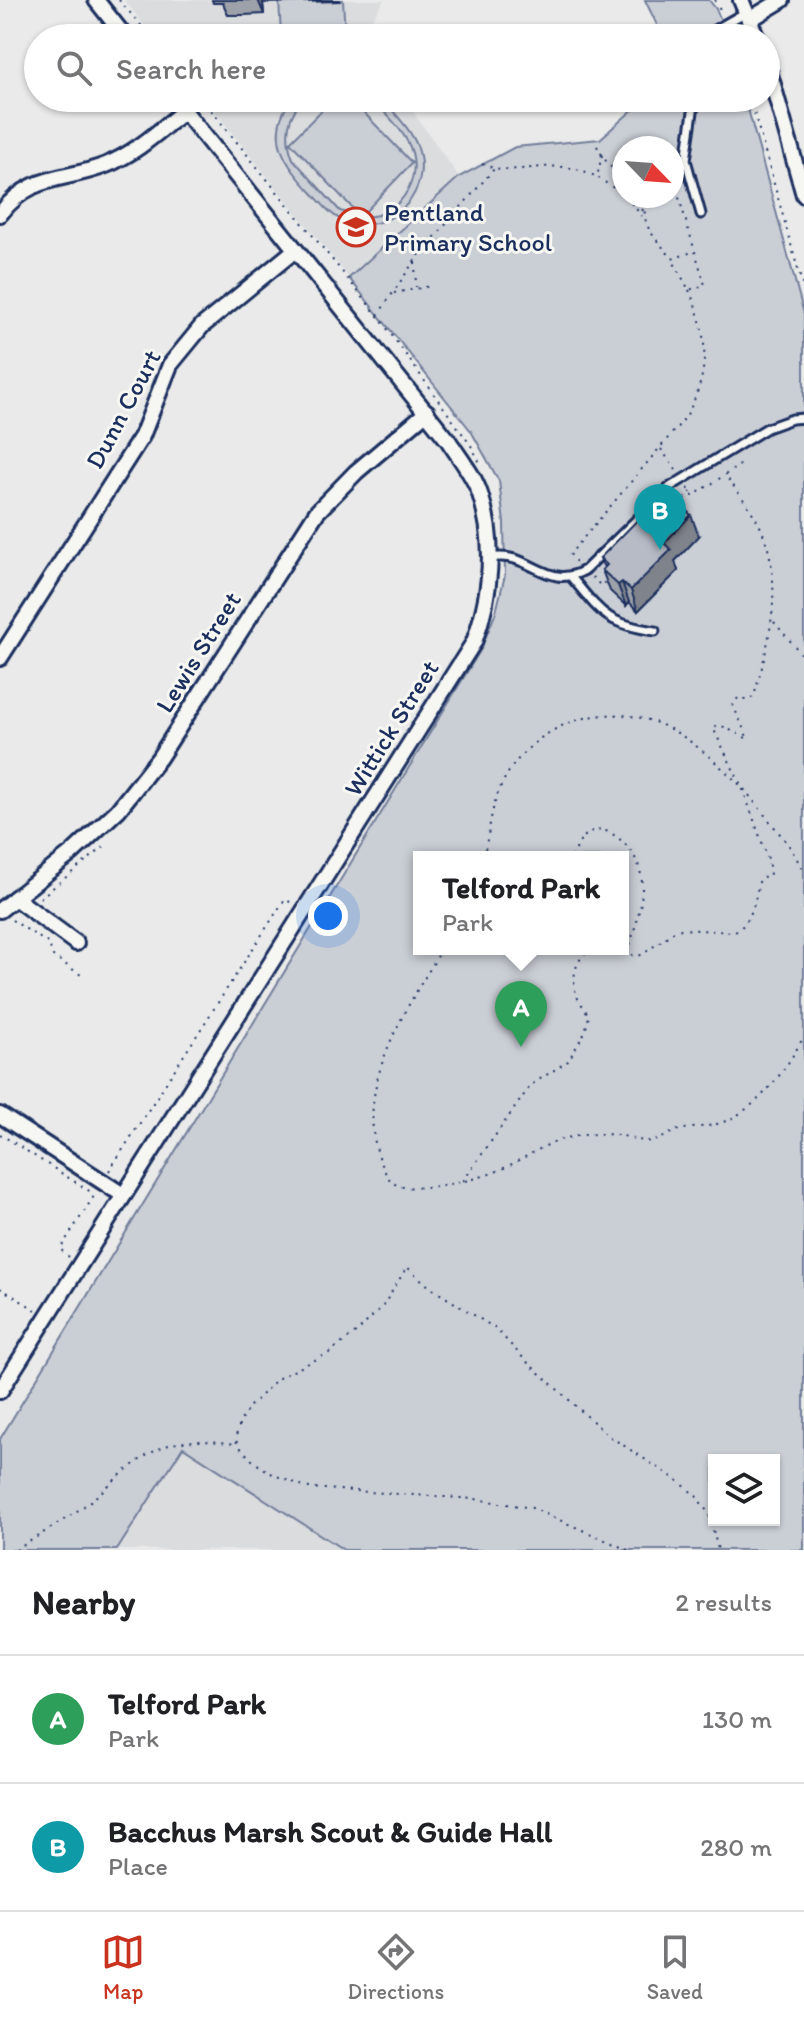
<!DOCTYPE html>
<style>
body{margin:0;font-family:Itim,sans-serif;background:#f6f6f6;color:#202124}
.controls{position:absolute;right:24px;bottom:24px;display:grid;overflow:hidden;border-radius:0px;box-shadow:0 2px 6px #0004}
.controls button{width:72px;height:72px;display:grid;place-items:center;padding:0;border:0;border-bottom:2px solid #e0e0e0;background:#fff;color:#202124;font:40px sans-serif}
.compass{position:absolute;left:612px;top:136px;width:72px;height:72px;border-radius:50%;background:#fff;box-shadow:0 2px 6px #0004;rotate:115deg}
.you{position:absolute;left:328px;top:916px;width:28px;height:28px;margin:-20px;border:6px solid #fff;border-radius:50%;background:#1a73e8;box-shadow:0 0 0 12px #1a73e833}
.badge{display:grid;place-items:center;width:52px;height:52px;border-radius:50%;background:#c8321e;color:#fff;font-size:26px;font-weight:700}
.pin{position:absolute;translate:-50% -66px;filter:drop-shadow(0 2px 4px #0008)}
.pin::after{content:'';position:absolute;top:42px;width:28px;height:24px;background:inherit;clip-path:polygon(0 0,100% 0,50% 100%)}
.popup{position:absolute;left:413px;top:851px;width:216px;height:104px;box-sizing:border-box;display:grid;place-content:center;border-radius:0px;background:#fff;filter:drop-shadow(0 2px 6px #0005);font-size:26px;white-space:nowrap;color:#757577}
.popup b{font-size:30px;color:#202124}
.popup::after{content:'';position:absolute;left:50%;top:100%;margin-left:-16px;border:16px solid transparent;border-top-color:#fff}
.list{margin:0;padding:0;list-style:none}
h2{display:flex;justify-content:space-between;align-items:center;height:104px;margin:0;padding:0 32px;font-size:34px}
h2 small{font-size:26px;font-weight:400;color:#757577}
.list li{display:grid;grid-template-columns:52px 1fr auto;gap:24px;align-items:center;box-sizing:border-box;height:128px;padding:0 32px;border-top:2px solid #e0e0e0}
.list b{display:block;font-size:30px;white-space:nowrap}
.list p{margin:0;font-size:26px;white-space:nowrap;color:#757577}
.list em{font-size:26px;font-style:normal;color:#757577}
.icon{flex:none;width:44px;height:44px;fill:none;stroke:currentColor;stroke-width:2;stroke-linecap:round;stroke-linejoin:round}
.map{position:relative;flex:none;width:804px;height:1550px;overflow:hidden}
.search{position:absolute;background:#fff;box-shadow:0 2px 6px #0004;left:24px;right:24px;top:24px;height:88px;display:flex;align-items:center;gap:20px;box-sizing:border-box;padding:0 28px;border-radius:44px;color:#757577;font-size:30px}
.sheet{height:360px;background:#fff}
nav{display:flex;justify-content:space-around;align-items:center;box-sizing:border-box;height:112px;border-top:2px solid #e0e0e0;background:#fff;font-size:22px;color:#757577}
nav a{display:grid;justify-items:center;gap:4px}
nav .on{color:#c8321e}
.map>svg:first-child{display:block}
.built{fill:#dadcde}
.green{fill:#caced5;stroke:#727e9a;stroke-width:2;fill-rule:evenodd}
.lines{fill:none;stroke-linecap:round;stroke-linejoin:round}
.lane-casing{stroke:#1b2f5e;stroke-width:13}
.street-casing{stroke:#1b2f5e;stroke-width:20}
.path{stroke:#1b2f5e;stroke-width:2;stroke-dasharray:2 6;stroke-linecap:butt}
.lane{stroke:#f6f6f2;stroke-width:7}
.street{stroke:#f6f6f2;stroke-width:14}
.wall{fill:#9da1aa;stroke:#1b2f5e;stroke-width:2}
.shaded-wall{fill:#7f838b;stroke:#1b2f5e;stroke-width:2}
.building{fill:#b6bbc6;stroke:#1b2f5e;stroke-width:2}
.labels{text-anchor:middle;stroke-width:6;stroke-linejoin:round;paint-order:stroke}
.poi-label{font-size:26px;fill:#1b2f5e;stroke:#f6f6f2;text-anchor:start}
.street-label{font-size:26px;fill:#1b2f5e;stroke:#f6f6f2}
</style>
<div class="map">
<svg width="804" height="1550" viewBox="0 0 804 1550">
<rect width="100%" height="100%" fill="#e9eae9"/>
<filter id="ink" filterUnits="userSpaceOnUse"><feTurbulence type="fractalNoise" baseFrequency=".0125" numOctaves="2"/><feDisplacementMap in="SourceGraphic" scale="16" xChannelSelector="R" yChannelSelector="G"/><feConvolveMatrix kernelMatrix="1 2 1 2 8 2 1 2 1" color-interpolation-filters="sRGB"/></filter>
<g filter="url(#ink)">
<g class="built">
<polygon points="124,0 384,0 360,38 155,38"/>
<polygon points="204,98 403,98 459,177 349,278"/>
<polygon points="183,1447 344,1550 117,1550"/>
</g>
<g class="green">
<polygon points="343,0 345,33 281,33 279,1"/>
<polygon points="645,0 709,0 716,9 729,38 659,38 660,31"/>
<path d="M292 98H305C287 114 284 137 293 159L340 211 360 216 290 142 334 98H350L412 163 361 216C397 221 424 180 410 147 403 130 383 110 369 98H382C394 113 411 129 418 148 432 190 395 233 351 223 334 220 324 206 313 194 286 165 263 137 292 98Z"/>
<path d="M646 98H745L804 314V1550H344L183 1447 117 1550H0V1439L481 649 496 612 505 575 504 523 499 481 471 431 349 278 459 177 515 147 600 139ZM624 148H672V196H624ZM419 857H623V949H419ZM714 1460H774V1520H714Z"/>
</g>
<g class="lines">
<defs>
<g id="lane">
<polyline points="710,38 711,32 746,12"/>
<polyline points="695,98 686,160 701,214"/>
<path d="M491 558C530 550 546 592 585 570L670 487 767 428 792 419 804 418"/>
<path d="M572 578C602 614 607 624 655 631"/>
</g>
<g id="street">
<polyline points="96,0 126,38"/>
<polyline points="741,0 757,38"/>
<polyline points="749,20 782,0"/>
<polyline points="766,60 804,195"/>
<path d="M0 214C33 172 63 182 106 165 136 153 159 131 184 111"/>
<polyline points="0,658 142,436 170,365 202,326 294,251"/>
<polyline points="15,898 76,943"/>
<polyline points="0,910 72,853 118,810 159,758 317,512 356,472 427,412"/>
<polyline points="0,1115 123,1195"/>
<path d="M0 1391 474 642C491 595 496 543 480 494 474 475 458 456 448 440L174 98"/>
</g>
</defs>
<use href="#lane" class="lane-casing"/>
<use href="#street" class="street-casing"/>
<g class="path">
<polyline points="119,0 152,38"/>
<polyline points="715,0 722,13"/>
<polyline points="201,98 378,316 472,447 481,465"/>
<polyline points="750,98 804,291"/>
<path d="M597 146C603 157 610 171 624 174"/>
<polyline points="602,155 597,177 624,195"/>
<path d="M482 164C520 180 551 153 597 177"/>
<polyline points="618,174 624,182"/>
<polyline points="680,178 674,181 705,285 689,290 672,259 695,251"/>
<polyline points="633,196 644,212"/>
<path d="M649 196C636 223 655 237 671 257"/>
<polyline points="626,197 642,216"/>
<polyline points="415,262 416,287"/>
<polyline points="394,293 431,286"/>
<polyline points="378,315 415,260 494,169"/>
<polyline points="661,449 676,470"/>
<polyline points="688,488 693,496 740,465"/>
<polyline points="679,504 691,492"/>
<path d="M576 562 570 554 685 418C710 375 710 337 689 290"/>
<polyline points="592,577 601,586 608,579"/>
<polyline points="774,622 804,657"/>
<polyline points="744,789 788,844 804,871"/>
<path d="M483 857C490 833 490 809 501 786 529 726 601 698 662 725 691 738 717 763 740 785"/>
<path d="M572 857 582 838 595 829C609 830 617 836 627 846 655 879 637 916 628 953"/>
<polyline points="623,874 625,885 623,900"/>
<polyline points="40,898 104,847"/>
<polyline points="12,920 49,944 53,956 81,975"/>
<path d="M442 949C406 1009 351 1089 381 1162 386 1174 389 1185 404 1187 430 1190 480 1180 504 1168 525 1158 541 1146 563 1139 581 1134 599 1133 617 1135 628 1136 642 1143 653 1141 661 1140 668 1134 675 1131 689 1127 703 1128 717 1124 756 1113 786 1070 804 1036"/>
<polyline points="0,1134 94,1194"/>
<polyline points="109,1171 285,899 293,904"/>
<path d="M463 1181 531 1085 568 1061 585 1032 589 1016C585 1008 579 1002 576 994 571 976 576 951 598 950 613 950 627 957 642 955L673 932 681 929 735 932C754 920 755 898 760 878L770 875 768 859 742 787 714 730V727L720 725 748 739 733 705 738 698 749 700 754 696C770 641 785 581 760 526 751 508 737 491 725 475"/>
<polyline points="69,1257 60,1249 96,1193"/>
<polyline points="0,1288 36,1310"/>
<path d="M16 1550C39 1535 62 1522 84 1506 109 1487 134 1459 163 1447 187 1438 212 1441 237 1444"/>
<polyline points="628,1550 532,1508 475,1499 309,1488 274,1475 254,1462 237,1444 236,1436 240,1422 250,1406 277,1379 329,1353 357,1332 383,1306 407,1267 431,1288 496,1329 526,1361 609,1436 680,1482 697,1497 709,1514 718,1550"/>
</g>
<use href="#lane" class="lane"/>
<use href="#street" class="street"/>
</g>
<g class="wall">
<polygon points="212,0 340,0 340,1 263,3 264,14 244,15 228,15 223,3 213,3"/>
<polygon points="699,536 675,561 678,571 638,611 629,602 626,606 610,591 602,570 604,568 600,558"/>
</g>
<g class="shaded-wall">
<polygon points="258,0 262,0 263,3 264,14"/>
<polygon points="691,515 699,536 675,561 678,571 638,611 631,590 664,543"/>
<polygon points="622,582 629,602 626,606 618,585"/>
</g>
<polygon class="building" points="666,491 691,515 664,543 671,550 631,590 622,582 618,585 602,570 607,565 600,558"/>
</g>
<defs>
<symbol id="school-ring" viewBox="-11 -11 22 22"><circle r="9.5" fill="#f6f6f2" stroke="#c8321e" stroke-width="1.5"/><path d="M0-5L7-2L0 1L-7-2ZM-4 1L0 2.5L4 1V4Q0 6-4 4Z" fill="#c8321e"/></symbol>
</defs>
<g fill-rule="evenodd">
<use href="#school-ring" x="334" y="205" width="44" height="44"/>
</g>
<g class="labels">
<g class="poi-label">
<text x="384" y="221">Pentland<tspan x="384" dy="30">Primary School</tspan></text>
</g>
<g class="street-label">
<text transform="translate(123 409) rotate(-62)" y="9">Dunn Court</text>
<text transform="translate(198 652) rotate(-58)" y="9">Lewis Street</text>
<text transform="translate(391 728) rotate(-58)" y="9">Wittick Street</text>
</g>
</g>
</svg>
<div class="controls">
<button><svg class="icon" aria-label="layers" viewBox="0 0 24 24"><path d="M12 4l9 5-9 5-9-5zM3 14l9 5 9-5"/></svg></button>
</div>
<svg class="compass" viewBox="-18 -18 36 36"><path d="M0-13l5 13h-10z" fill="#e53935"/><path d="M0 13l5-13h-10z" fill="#757577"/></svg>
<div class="you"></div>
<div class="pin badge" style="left:521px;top:1047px;background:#2e9e5b">A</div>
<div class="popup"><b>Telford Park</b>Park</div>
<div class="pin badge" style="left:660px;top:550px;background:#0f9aa8">B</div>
<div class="search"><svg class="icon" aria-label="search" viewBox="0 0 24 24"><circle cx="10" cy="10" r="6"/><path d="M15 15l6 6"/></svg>Search here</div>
</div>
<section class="sheet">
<h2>Nearby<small>2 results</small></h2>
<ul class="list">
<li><span class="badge" style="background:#2e9e5b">A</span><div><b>Telford Park</b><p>Park</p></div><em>130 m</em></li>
<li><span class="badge" style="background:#0f9aa8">B</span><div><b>Bacchus Marsh Scout &amp; Guide Hall</b><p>Place</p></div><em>280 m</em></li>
</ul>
</section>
<nav>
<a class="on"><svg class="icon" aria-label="map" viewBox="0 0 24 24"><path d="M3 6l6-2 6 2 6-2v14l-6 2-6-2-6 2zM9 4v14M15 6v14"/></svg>Map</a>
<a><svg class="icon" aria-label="directions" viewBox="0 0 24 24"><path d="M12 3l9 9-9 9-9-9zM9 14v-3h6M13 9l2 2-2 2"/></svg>Directions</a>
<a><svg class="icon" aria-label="saved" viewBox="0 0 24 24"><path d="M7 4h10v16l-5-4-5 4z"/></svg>Saved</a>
</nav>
